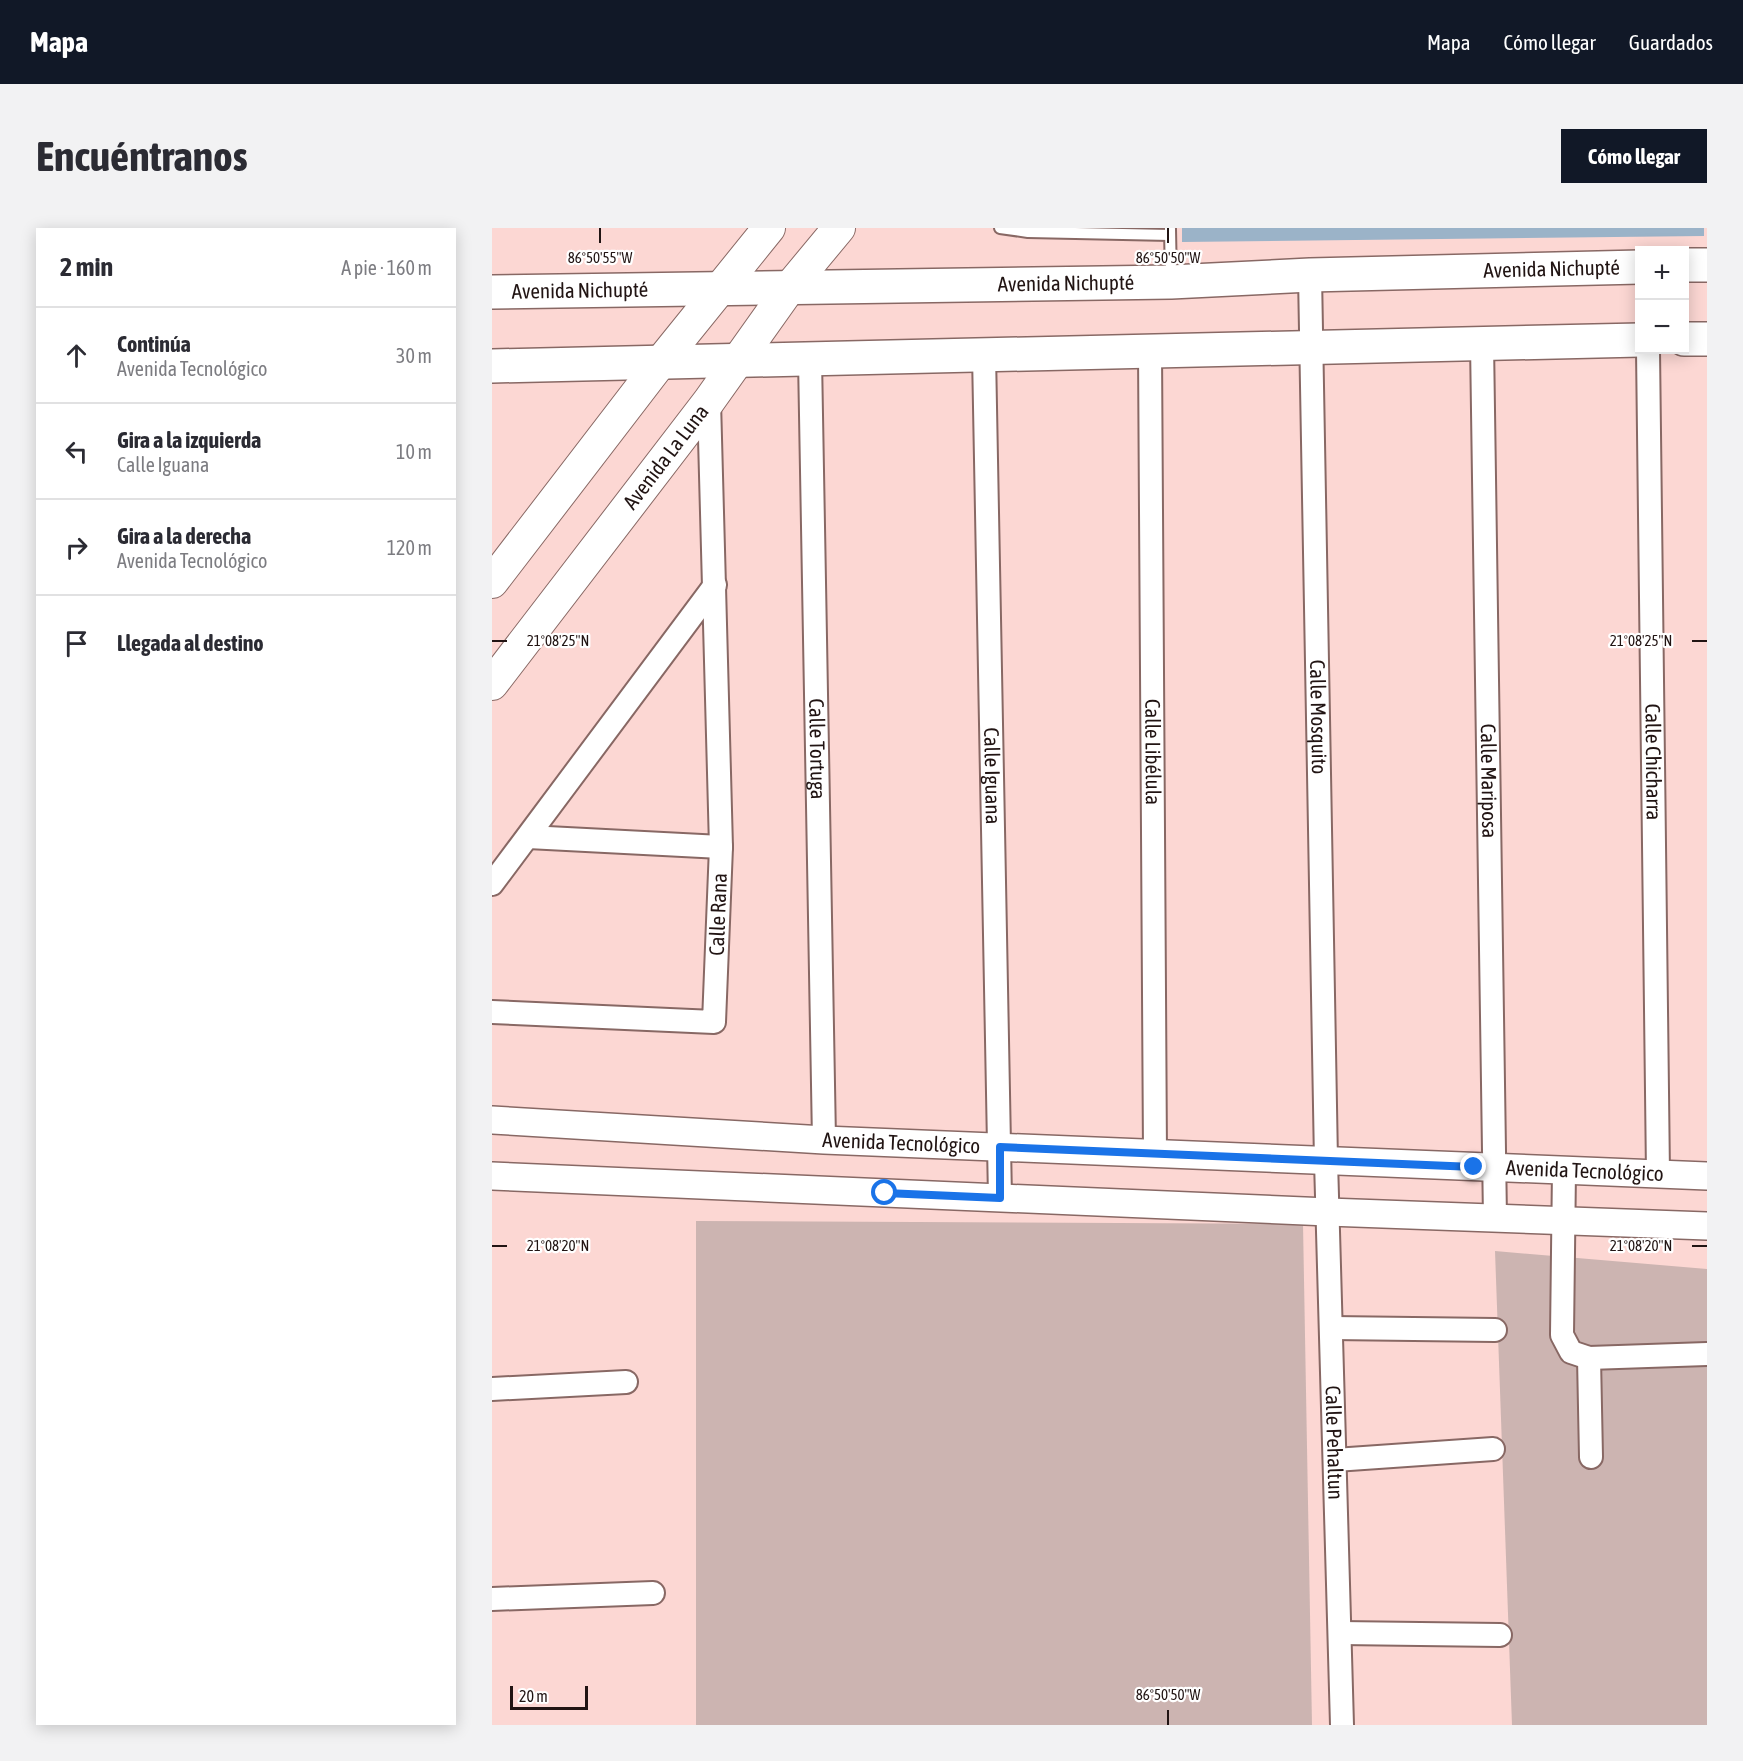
<!DOCTYPE html>
<html lang="es">
<meta charset="utf-8">
<style>
body{margin:0;font-family:"Asap Condensed",sans-serif;background:#f2f2f3;color:#2b2b33}
.controls{position:absolute;right:18px;top:18px;display:grid;overflow:hidden;border-radius:0px;box-shadow:0 3px 15px #0003}
.controls button{width:54px;height:54px;display:grid;place-items:center;padding:0;border:0;border-bottom:2px solid #e1e1e2;background:#fff;color:#2b2b33;font:30px sans-serif}
.scale{position:absolute;left:18px;bottom:15px;width:78px;box-sizing:border-box;padding-left:6px;border:3px solid #211413;border-top:0;font-size:16px;line-height:21px;white-space:nowrap;color:#211413;-webkit-text-stroke:4px #fff;paint-order:stroke}
.stop{position:absolute;width:18px;height:18px;margin:-14px;border:4px solid #1a73e8;border-radius:50%;background:#fff}
.stop.end{background:#1a73e8;border-color:#fff;box-shadow:0 2px 6px #0008}
.list{margin:0;padding:0;list-style:none}
h2{display:flex;justify-content:space-between;align-items:center;height:78px;margin:0;padding:0 24px;font-size:26px}
h2 small{font-size:20px;font-weight:400;color:#7c7c81}
.list li{display:grid;grid-template-columns:39px 1fr auto;gap:18px;align-items:center;box-sizing:border-box;height:96px;padding:0 24px;border-top:2px solid #e1e1e2}
.list b{display:block;font-size:22px;white-space:nowrap}
.list p{margin:0;font-size:20px;white-space:nowrap;color:#7c7c81}
.list em{font-size:20px;font-style:normal;color:#7c7c81}
.icon{flex:none;width:33px;height:33px;fill:none;stroke:currentColor;stroke-width:2;stroke-linecap:round;stroke-linejoin:round}
.map{position:relative;flex:none;width:1215px;height:1497px;overflow:hidden;border-radius:0px}
header{display:flex;align-items:center;gap:36px;box-sizing:border-box;height:84px;padding:0 30px;background:#111827;color:#fff}
header strong{font-size:28px}
nav{display:flex;gap:33px;margin-inline-start:auto;font-size:21px}
.intro{display:flex;align-items:center;justify-content:space-between;box-sizing:border-box;height:144px;padding:0 36px}
h1{margin:0;font-size:42px}
.button{padding:15px 27px;border-radius:0px;background:#111827;color:#fff;font-size:21px;font-weight:700}
main{display:flex;gap:36px;padding:0 36px}
aside{flex:1;background:#fff;border-radius:0px;box-shadow:0 3px 15px #0003}
.map>svg:first-child{display:block}
.green{fill:#ccb4b1}
.lines{fill:none;stroke-linecap:round;stroke-linejoin:round}
.service-casing{stroke:#886864;stroke-width:14}
.minor-casing{stroke:#886864;stroke-width:26}
.tertiary-casing{stroke:#886864;stroke-width:30}
.secondary-casing{stroke:#886864;stroke-width:34}
.primary-casing{stroke:#886864;stroke-width:36}
.service{stroke:#fff;stroke-width:10}
.minor{stroke:#fff;stroke-width:22}
.tertiary{stroke:#fff;stroke-width:27}
.secondary{stroke:#fff;stroke-width:32}
.primary{stroke:#fff;stroke-width:33}
.wall{fill:#9bb3c8}
.route{stroke:#1a73e8;stroke-width:8}
.ticks{fill:none;stroke:#211413;stroke-width:2}
.labels{text-anchor:middle;stroke-width:4.5;stroke-linejoin:round;paint-order:stroke}
.street-label{font-size:21px;fill:#211413;stroke:#fff}
.ticks-label{font-size:15px;text-anchor:middle;fill:#211413;stroke:#fff;stroke-width:4.5;stroke-linejoin:round;paint-order:stroke}
</style>
<header>
<strong>Mapa</strong>
<nav><a>Mapa</a><a>Cómo llegar</a><a>Guardados</a></nav>
</header>
<div class="intro"><h1>Encuéntranos</h1><a class="button">Cómo llegar</a></div>
<main>
<aside>
<h2>2 min<small>A pie · 160 m</small></h2>
<ul class="list">
<li><svg class="icon" aria-label="ahead" viewBox="0 0 24 24"><path d="M12 20V5M6 11l6-6 6 6"/></svg><div><b>Continúa</b><p>Avenida Tecnológico</p></div><em>30 m</em></li>
<li><svg class="icon" aria-label="left" viewBox="0 0 24 24"><path d="M17 20v-9H6M10 6l-5 5 5 5"/></svg><div><b>Gira a la izquierda</b><p>Calle Iguana</p></div><em>10 m</em></li>
<li><svg class="icon" aria-label="right" viewBox="0 0 24 24"><path d="M7 20v-9h11M14 6l5 5-5 5"/></svg><div><b>Gira a la derecha</b><p>Avenida Tecnológico</p></div><em>120 m</em></li>
<li><svg class="icon" aria-label="arrive" viewBox="0 0 24 24"><path d="M6 21V4h12l-3 4 3 4H6"/></svg><div><b>Llegada al destino</b></div></li>
</ul>
</aside>
<div class="map">
<svg width="1215" height="1497" viewBox="0 0 1215 1497">
<rect width="100%" height="100%" fill="#fcd7d3"/>
<g class="green">
<polygon points="204,993 811,996 820,1497 204,1497"/>
<polygon points="1003,1023 1215,1041 1215,1497 1020,1497"/>
</g>
<g class="lines">
<defs>
<g id="service">
<polyline points="508,0 536,4 678,7"/>
<polyline points="678,1 679,51"/>
</g>
<g id="minor">
<path id="s1" d="M818 47 834 933 850 1497"/>
<path id="s2" d="M990 115 1003 990"/>
<path id="s3" d="M658 122 663 926"/>
<path id="s4" d="M1156 122 1166 946"/>
<path id="s5" d="M492 126 508 970"/>
<path id="s6" d="M318 131 332 912"/>
<polyline points="36,609 229,619"/>
<polyline points="0,656 223,357"/>
<path id="s7" d="M0 784 222 794 229 619 217 173"/>
<polyline points="1072,942 1070,1107 1079,1124 1097,1130 1215,1126"/>
<polyline points="840,1100 1003,1102"/>
<polyline points="1097,1130 1099,1229"/>
<polyline points="0,1161 134,1154"/>
<polyline points="843,1232 1001,1221"/>
<polyline points="0,1371 161,1365"/>
<polyline points="848,1405 1008,1407"/>
</g>
<g id="tertiary">
<path id="s8" d="M0 892 332 912 1215 948"/>
<polyline points="0,948 836,984 1215,998"/>
</g>
<g id="secondary">
<polyline points="0,354 168,135 277,0"/>
<path id="s9" d="M0 456 217 173 298 59 347 0"/>
</g>
<g id="primary">
<polyline points="1192,37 1215,37"/>
<path id="s10" d="M0 64 679 54 818 47 1148 39"/>
<polyline points="1192,111 1215,111"/>
<polyline points="0,138 1148,112"/>
</g>
</defs>
<use href="#service" class="service-casing"/>
<use href="#minor" class="minor-casing"/>
<use href="#tertiary" class="tertiary-casing"/>
<use href="#secondary" class="secondary-casing"/>
<use href="#primary" class="primary-casing"/>
<use href="#service" class="service"/>
<use href="#minor" class="minor"/>
<use href="#tertiary" class="tertiary"/>
<use href="#secondary" class="secondary"/>
<use href="#primary" class="primary"/>
</g>
<polygon class="wall" points="690,0 1212,0 1212,8 690,14"/>
<g class="lines">
<polyline class="route" points="393,965 508,970 508,919 982,939"/>
</g>
<path class="ticks" d="M108 0V15M676 0V15M0 413H15M1200 413H1215M0 1018H15M1200 1018H1215M676 1482V1497"/>
<g class="labels">
<g class="street-label">
<text dy="7" stroke="none"><textPath href="#s10" startOffset="1060">Avenida Nichupté</textPath></text>
<text dy="7" stroke="none"><textPath href="#s10" startOffset="574">Avenida Nichupté</textPath></text>
<text dy="7" stroke="none"><textPath href="#s10" startOffset="88">Avenida Nichupté</textPath></text>
<text dy="7" stroke="none"><textPath href="#s9" startOffset="286">Avenida La Luna</textPath></text>
<text dy="7" stroke="none"><textPath href="#s1" startOffset="442">Calle Mosquito</textPath></text>
<text dy="7" stroke="none"><textPath href="#s6" startOffset="390">Calle Tortuga</textPath></text>
<text dy="7" stroke="none"><textPath href="#s3" startOffset="402">Calle Libélula</textPath></text>
<text dy="7" stroke="none"><textPath href="#s4" startOffset="412">Calle Chicharra</textPath></text>
<text dy="7" stroke="none"><textPath href="#s5" startOffset="422">Calle Iguana</textPath></text>
<text dy="7" stroke="none"><textPath href="#s2" startOffset="438">Calle Mariposa</textPath></text>
<text dy="7" stroke="none"><textPath href="#s7" startOffset="330">Calle Rana</textPath></text>
<text dy="7" stroke="none"><textPath href="#s8" startOffset="410">Avenida Tecnológico</textPath></text>
<text dy="7" stroke="none"><textPath href="#s8" startOffset="1094">Avenida Tecnológico</textPath></text>
<text dy="7" stroke="none"><textPath href="#s1" startOffset="1168">Calle Pehaltun</textPath></text>
</g>
</g>
<g class="ticks-label">
<text x="108" y="35">86°50'55"W</text>
<text x="676" y="35">86°50'50"W</text>
<text x="66" y="418">21°08'25"N</text>
<text x="1149" y="418">21°08'25"N</text>
<text x="66" y="1023">21°08'20"N</text>
<text x="1149" y="1023">21°08'20"N</text>
<text x="676" y="1472">86°50'50"W</text>
</g>
</svg>
<div class="controls">
<button>+</button>
<button>−</button>
</div>
<div class="scale">20 m</div>
<div class="stop" style="left:393px;top:965px"></div>
<div class="stop end" style="left:982px;top:939px"></div>
</div>
</main>
